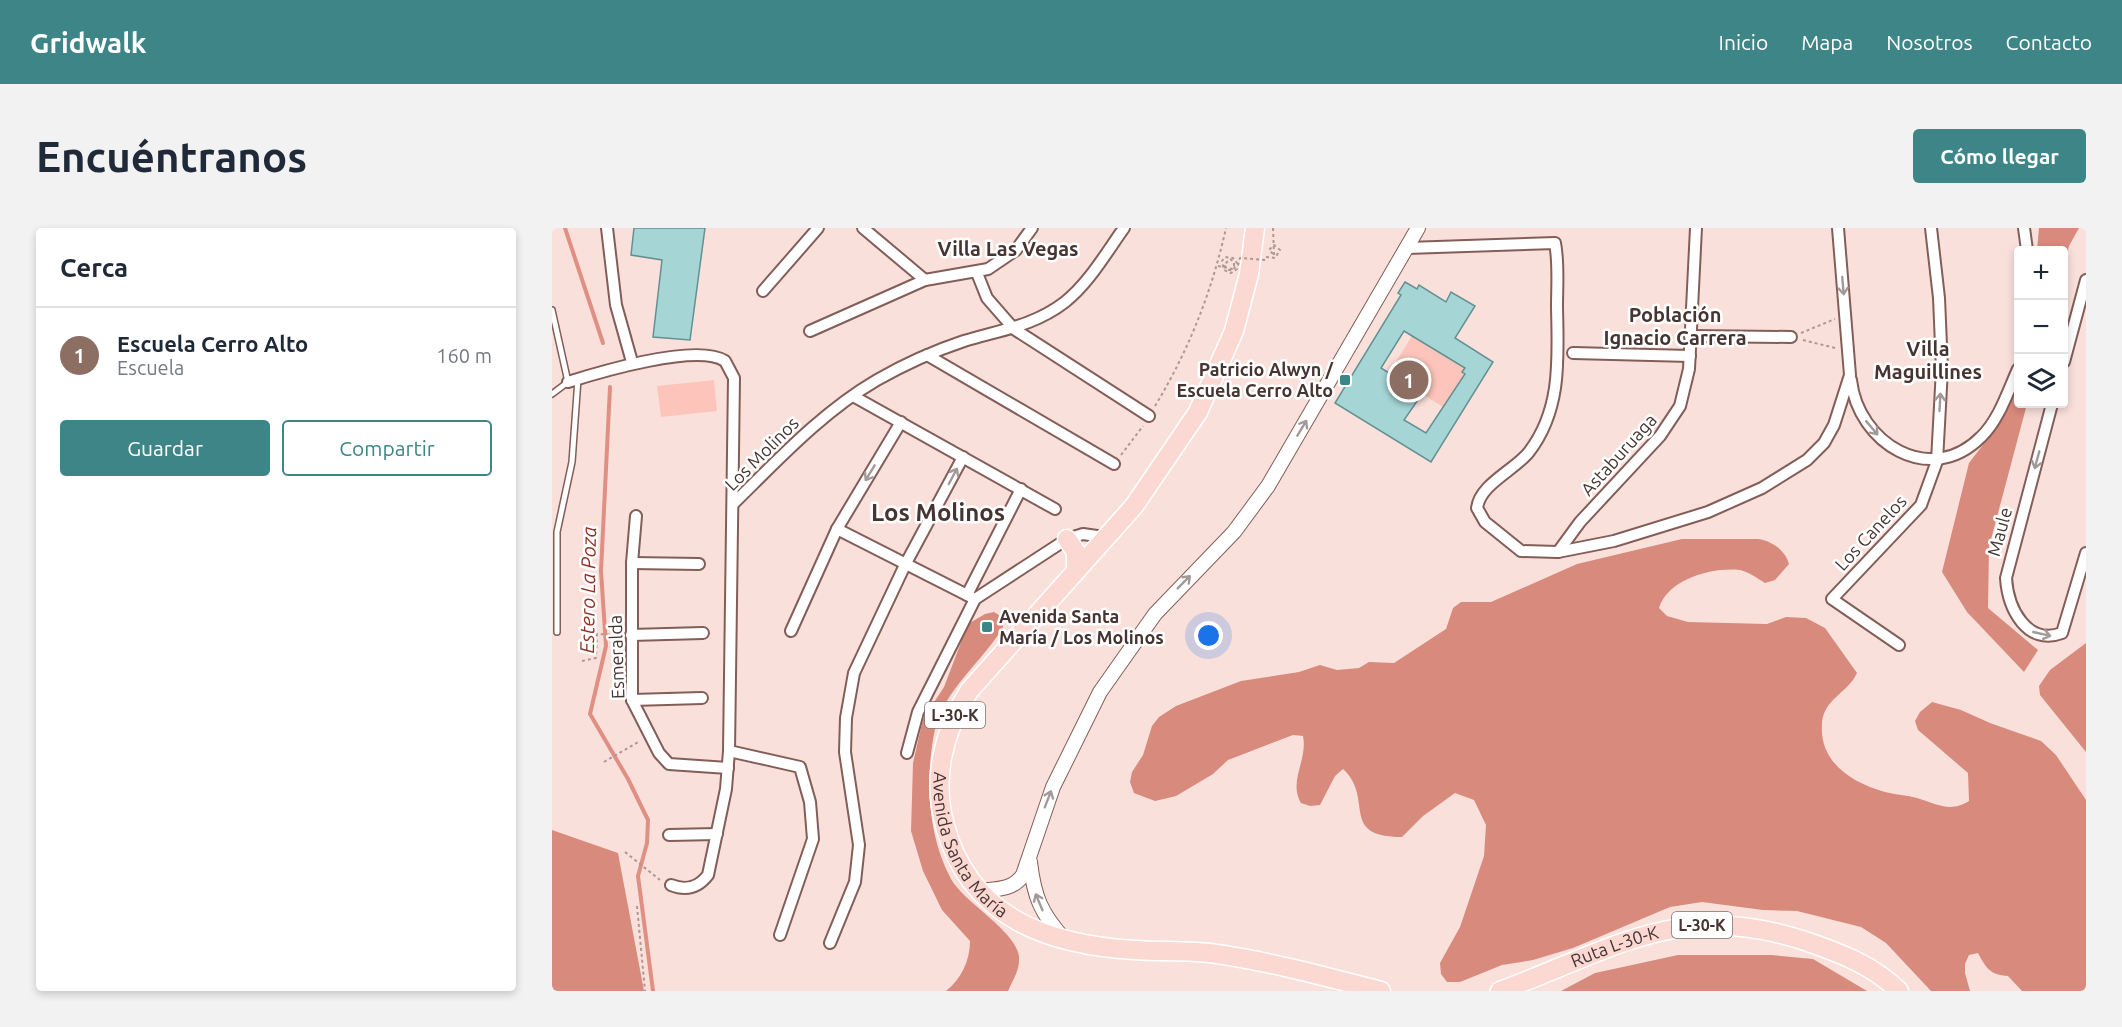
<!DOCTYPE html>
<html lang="es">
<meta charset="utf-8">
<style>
body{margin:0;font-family:Ubuntu,sans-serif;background:#f2f2f3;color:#1f2937}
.controls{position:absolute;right:18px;top:18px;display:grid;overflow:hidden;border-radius:6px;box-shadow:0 3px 9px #0003}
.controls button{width:54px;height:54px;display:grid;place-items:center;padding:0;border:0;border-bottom:2px solid #e0e1e3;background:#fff;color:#1f2937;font:30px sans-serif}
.you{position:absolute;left:657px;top:408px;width:21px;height:21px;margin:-15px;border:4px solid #fff;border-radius:50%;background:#1a73e8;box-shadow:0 0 0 9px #1a73e833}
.badge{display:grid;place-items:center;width:39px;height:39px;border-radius:50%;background:#3d8587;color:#fff;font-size:20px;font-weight:700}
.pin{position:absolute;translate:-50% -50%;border:3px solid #fff;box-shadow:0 2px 6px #0006}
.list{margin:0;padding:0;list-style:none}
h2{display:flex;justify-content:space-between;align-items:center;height:78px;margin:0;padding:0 24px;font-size:26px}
h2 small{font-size:20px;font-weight:400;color:#747a83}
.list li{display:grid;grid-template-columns:39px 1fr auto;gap:18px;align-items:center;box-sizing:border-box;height:96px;padding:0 24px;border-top:2px solid #e0e1e3}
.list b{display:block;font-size:22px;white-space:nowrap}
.list p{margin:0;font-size:20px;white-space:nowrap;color:#747a83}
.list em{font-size:20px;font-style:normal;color:#747a83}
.actions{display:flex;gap:12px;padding:18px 24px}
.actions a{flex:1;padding:14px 0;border:2px solid #3d8587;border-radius:6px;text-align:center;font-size:21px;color:#3d8587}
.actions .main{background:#3d8587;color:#fff}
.icon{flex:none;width:33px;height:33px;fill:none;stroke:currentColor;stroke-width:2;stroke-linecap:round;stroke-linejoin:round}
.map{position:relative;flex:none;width:1534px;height:763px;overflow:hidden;border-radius:6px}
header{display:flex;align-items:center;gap:36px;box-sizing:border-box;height:84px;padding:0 30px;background:#3d8587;color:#fff}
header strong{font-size:28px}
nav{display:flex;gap:33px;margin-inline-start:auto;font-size:21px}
.intro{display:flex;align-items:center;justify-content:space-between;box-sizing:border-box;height:144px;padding:0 36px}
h1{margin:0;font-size:42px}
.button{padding:15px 27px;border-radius:6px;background:#3d8587;color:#fff;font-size:21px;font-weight:700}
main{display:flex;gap:36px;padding:0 36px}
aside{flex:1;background:#fff;border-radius:6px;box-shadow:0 3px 9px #0003}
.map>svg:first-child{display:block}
.green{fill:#fcc4ba}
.forest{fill:#d88a7d}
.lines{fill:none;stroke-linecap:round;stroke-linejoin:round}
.stream{stroke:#df9083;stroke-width:4}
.building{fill:#a6d5d6;stroke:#639192;stroke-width:1.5;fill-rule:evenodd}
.service-casing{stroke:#835e58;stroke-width:8}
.minor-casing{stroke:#835e58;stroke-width:14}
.tertiary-casing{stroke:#835e58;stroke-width:16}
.primary-casing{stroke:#fff;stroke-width:21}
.path{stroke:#ae9894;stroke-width:2;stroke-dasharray:3 3;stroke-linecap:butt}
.service{stroke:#fff;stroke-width:5}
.minor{stroke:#fff;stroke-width:10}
.tertiary{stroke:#fff;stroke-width:14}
.primary{stroke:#fbd8d1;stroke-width:18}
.path-bridge{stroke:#ae9894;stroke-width:2;stroke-dasharray:3 3;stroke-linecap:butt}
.oneway{stroke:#a29a98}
.poi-dot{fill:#3d8587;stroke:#fff;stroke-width:2}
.labels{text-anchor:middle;stroke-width:5;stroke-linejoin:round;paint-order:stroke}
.shield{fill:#fff;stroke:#7d716f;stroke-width:1.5}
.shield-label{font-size:16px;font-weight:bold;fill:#453431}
.poi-label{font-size:18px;font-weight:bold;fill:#453431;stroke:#fff;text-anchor:end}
.street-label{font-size:18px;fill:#453431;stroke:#fff}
.neighbourhood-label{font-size:20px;font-weight:bold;fill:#453431;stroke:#fff}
.water-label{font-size:20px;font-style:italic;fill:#903327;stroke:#fff}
.district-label{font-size:24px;font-weight:bold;fill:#453431;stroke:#fff}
</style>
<header>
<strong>Gridwalk</strong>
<nav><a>Inicio</a><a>Mapa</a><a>Nosotros</a><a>Contacto</a></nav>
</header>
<div class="intro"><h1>Encuéntranos</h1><a class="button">Cómo llegar</a></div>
<main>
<aside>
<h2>Cerca<small></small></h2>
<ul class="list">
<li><span class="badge" style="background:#8d6e63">1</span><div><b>Escuela Cerro Alto</b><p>Escuela</p></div><em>160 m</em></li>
</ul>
<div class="actions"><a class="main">Guardar</a><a>Compartir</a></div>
</aside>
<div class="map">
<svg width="1534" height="763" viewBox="0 0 1534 763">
<rect width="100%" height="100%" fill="#fae0db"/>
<g class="green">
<polygon points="860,108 913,140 910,144 913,146 891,179 837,145"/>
<polygon points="162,152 165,183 109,189 105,158"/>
</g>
<g class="forest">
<polygon points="1487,0 1527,0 1517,18 1512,39 1512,22 1485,22"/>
<polygon points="1466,160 1466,176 1475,176 1437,319 1436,380 1486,422 1472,444 1415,384 1390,344 1417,235 1447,196"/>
<path d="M1130 311H1206C1220 313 1233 322 1237 336L1223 352 1213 355C1205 350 1197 344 1188 342 1160 339 1116 351 1107 380L1115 388 1136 394 1215 396 1234 389 1254 390 1273 400 1305 445C1296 465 1271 471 1270 496 1267 535 1301 555 1333 564 1344 567 1355 567 1365 570 1385 576 1398 585 1417 573L1416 545 1366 502 1363 493 1368 484 1380 474 1409 482 1438 495 1489 513 1504 527 1534 572V763H1470L1456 748C1438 747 1434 740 1426 725L1417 727 1413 736V745L1418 763H1379L1334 715 1309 699 1245 683 1211 682 1150 674 1118 679 1021 720 981 732 950 737 908 754H895L889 746 888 735 908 699 932 628 934 597 922 572 903 565 871 588 850 609C786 609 823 570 791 541L783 548 768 577 758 578 749 575C736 553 756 532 751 508L741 507 676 532 661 546 624 568 603 573 582 565 578 554 580 544 591 527 600 498 607 489 624 478 689 453 747 444 768 437 785 442 807 440 817 434 842 435 894 401 901 380 909 374H939L1025 336Z"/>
<path d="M442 384 450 389 451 399C433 431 391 463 383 501 373 549 375 606 399 651 413 676 470 706 467 733 467 743 460 754 456 763H394C409 751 418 733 418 713L390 682 371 643 359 603 361 535 371 491 392 459 416 396 433 386Z"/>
<polygon points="1534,415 1534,524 1488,467 1487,458 1498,442"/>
<polygon points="0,602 66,625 92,763 0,763"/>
<polygon points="1126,727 1219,727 1261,731 1315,763 1009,763 1043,745"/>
</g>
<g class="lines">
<g class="stream">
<polyline points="13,0 51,115"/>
<polyline points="58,159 49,343 54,418 38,486 76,551 96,592 95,615 86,648 101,763"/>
</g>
</g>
<g class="building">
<polygon points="82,0 153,0 138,112 101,109 110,32 79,27"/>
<path d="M853 54 865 61 867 57 894 74 899 64 923 78 903 110 941 134 879 234 783 175 849 67 846 65ZM852 103 913 140 910 144 913 146 874 205 852 192 870 166 829 140Z"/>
</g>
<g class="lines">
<defs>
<g id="service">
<polyline points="0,82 16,154 0,166"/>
<polyline points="5,404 5,304 20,234 26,151"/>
</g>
<g id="minor">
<polyline points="55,0 64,77 80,134"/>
<polyline points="311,0 373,52"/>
<polyline points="1472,0 1475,22"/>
<path d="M855 20 1003 15C1007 35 1005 58 1005 79 1006 130 1010 181 977 224 963 242 928 256 925 280L933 294 969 323 1006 324 1062 313 1156 284 1210 260 1255 232 1272 215 1282 197 1298 147 1286 0"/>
<polyline points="425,45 435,70 462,101 597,188"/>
<polyline points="211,63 266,0"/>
<polyline points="258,103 373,52 436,41 464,22 480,0"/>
<polyline points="1138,108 1239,109"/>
<polyline points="1021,125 1138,128"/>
<polyline points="375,127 562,236"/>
<polyline points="1512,134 1534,52"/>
<path d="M1299 152C1306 215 1378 260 1429 209 1447 192 1456 163 1466 141"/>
<path d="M16 154C48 144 145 115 173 133L182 150 177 523 174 561 156 647C146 660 134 663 119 657"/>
<polyline points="301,168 503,281"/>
<path d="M1500 176 1454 350C1456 381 1475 418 1510 405L1534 325"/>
<path d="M181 276C226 232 270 184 325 152 353 136 382 123 412 113 448 102 482 98 513 74 537 55 554 25 572 0"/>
<polyline points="84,288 80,335 80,472 107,525 117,536 176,540"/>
<polyline points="285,301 423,371"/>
<polyline points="1006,324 1028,294 1108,208 1128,178 1137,141 1144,0"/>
<polyline points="80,335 147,336"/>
<polyline points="415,367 469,261"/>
<polyline points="239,403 285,301 349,194"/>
<polyline points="79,407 151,405"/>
<polyline points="1347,417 1280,371 1369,277 1385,233 1390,141 1387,70 1379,0"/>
<polyline points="80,472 150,470"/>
<polyline points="177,523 248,539 258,574 261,611 228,707"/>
<polyline points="355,525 366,484 423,371 515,311 531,306 552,309"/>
<polyline points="117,607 165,606"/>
<polyline points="278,715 303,654 307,617 293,524 294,490 302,445 353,337 411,229"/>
</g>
<g id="tertiary">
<path d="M478 634C482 669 489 685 512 711"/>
<path d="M428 663C445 661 461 662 471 647L501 559 548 464 603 386 682 304 716 258 866 0"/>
</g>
<g id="primary">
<path id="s1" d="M703 0 697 46 682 103 646 184 582 278 417 463C391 504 380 551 393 598 418 690 496 717 583 722 610 724 637 722 665 726 720 734 775 749 829 763"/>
<polyline points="515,311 524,324 524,343"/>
<path id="s2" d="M948 763C1064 720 1131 670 1259 715 1293 727 1321 738 1347 763"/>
</g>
</defs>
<use href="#service" class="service-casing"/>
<use href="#minor" class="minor-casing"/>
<use href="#tertiary" class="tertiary-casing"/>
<use href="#primary" class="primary-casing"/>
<g class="path">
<polyline points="721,0 722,27"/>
<polyline points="666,38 680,41 682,38"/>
<polyline points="1249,105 1283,91"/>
<polyline points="1251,112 1283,120"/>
<path d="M603 178C637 122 660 63 674 0"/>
<polyline points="569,227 591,198"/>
<polyline points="30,433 44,430 45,406 69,407"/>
<polyline points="52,534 88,513"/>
<polyline points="73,624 108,652"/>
<polyline points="85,678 93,763"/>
</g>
<use href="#service" class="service"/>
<use href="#minor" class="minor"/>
<use href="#tertiary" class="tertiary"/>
<use href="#primary" class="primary"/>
<polyline class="path-bridge" points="682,38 682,34 678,31 672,37 676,42 681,42 685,35 681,30 673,29 670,33 672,42 679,45 685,41 688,30 714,32 715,29 723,30 728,22 722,17 717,22 722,27"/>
</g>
<defs><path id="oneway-shaft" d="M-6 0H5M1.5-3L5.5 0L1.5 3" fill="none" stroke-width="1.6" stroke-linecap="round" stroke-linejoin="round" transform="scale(1.5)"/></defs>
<g class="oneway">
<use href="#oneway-shaft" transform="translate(1291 58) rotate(85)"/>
<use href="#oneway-shaft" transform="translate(1388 174) rotate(-87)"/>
<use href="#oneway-shaft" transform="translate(750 200) rotate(-59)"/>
<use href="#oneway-shaft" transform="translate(1320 200) rotate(50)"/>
<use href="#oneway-shaft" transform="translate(1485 232) rotate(105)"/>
<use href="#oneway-shaft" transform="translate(318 245) rotate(121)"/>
<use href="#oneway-shaft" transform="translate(401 248) rotate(-62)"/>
<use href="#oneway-shaft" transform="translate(632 354) rotate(-45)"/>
<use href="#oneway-shaft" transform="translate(1490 406) rotate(13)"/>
<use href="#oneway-shaft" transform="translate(496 571) rotate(-69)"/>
<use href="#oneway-shaft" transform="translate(487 674) rotate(-113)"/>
</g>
<g class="poi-dot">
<rect x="787" y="146" width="12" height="12" rx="3"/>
<rect x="429" y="393" width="12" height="12" rx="3"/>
</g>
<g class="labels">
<g class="shield">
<rect x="373" y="474" width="60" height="26" rx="4.5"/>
<rect x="1120" y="684" width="60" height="26" rx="4.5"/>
</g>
<g class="shield-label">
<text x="403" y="493">L-30-K</text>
<text x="1150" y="703">L-30-K</text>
</g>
<g class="poi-label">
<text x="781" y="148">Patricio Alwyn /<tspan x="781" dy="21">Escuela Cerro Alto</tspan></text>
<text x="447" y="395" text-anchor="start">Avenida Santa<tspan x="447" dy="21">María / Los Molinos</tspan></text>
</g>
<g class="street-label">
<text transform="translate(210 226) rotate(-45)" y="6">Los Molinos</text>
<text transform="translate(1067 227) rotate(-48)" y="6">Astaburuaga</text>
<text transform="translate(1448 304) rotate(-75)" y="6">Maule</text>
<text transform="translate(1319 305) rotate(-47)" y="6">Los Canelos</text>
<text transform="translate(65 429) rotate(-92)" y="6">Esmeralda</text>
<text dy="6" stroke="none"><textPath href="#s1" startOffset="724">Avenida Santa María</textPath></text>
<text dy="6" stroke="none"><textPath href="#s2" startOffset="123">Ruta L-30-K</textPath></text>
</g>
<g class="neighbourhood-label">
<text x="456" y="28">Villa Las Vegas</text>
<text x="1123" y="94">Población<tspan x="1123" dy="23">Ignacio Carrera</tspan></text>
<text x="1376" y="128">Villa<tspan x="1376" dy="23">Maguillines</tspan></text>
</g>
<g class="water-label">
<text transform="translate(36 362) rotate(-89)" y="7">Estero La Poza</text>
</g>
<g class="district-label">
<text x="386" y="293">Los Molinos</text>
</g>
</g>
</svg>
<div class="controls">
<button>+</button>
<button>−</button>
<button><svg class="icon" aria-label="layers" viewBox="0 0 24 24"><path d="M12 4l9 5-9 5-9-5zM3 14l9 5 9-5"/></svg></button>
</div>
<div class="you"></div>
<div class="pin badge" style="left:857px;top:152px;background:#8d6e63">1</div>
</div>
</main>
